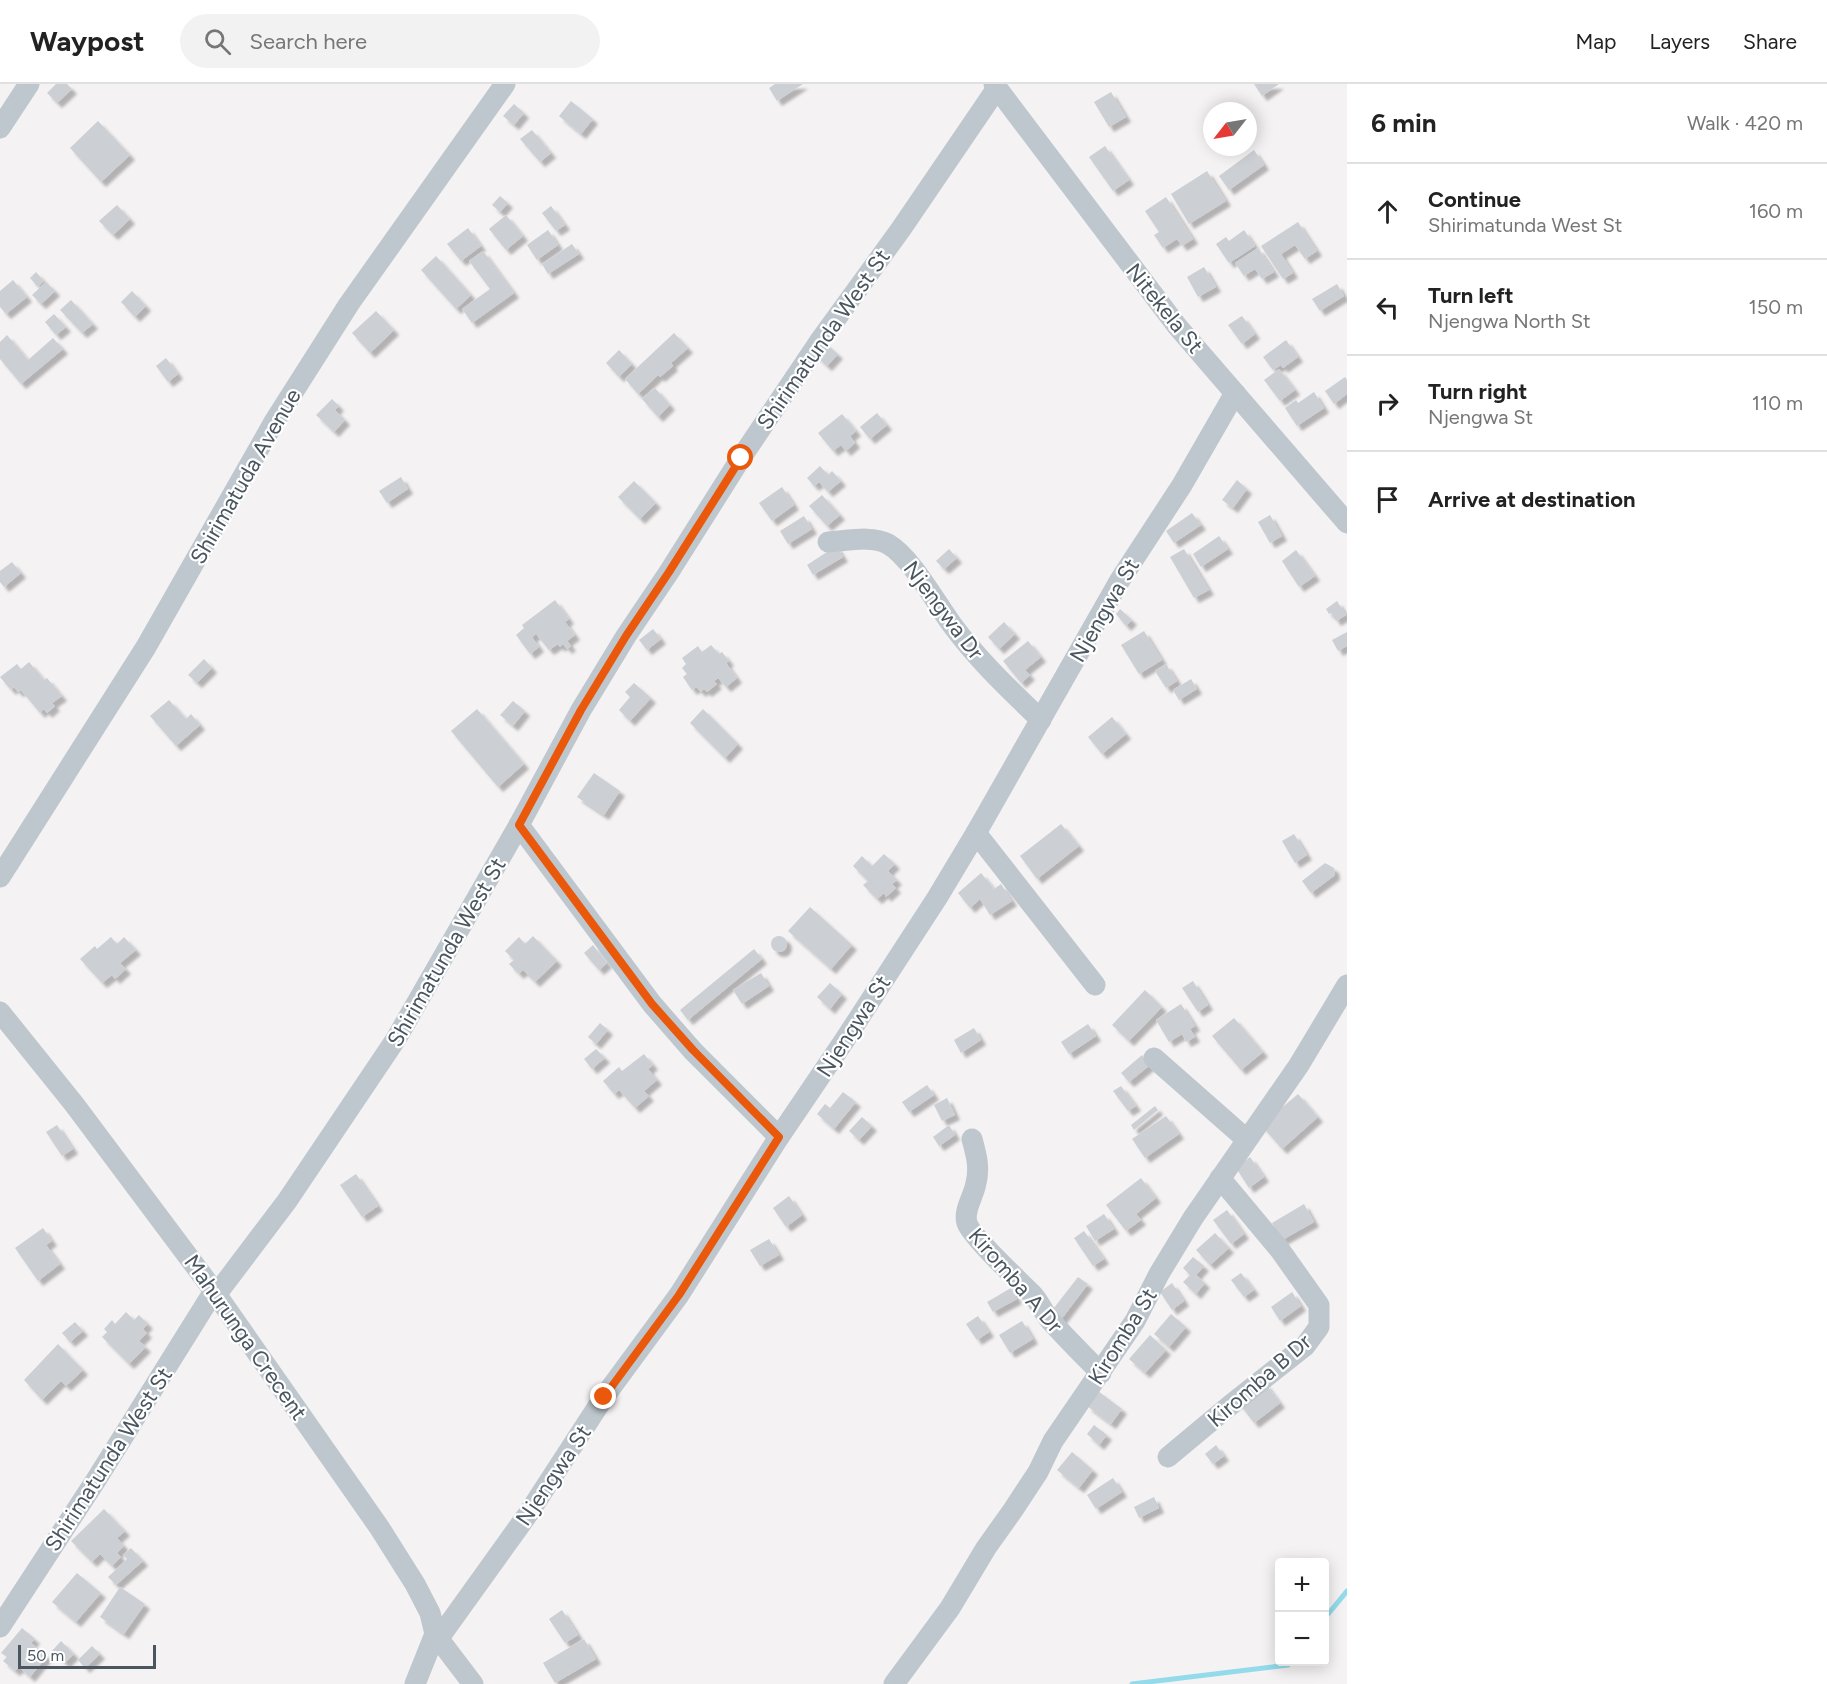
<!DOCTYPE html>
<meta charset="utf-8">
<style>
body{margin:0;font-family:Figtree,sans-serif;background:#f2f2f2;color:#222}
.controls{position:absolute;right:18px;bottom:18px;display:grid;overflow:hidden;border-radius:6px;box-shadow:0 3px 15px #0003}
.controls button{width:54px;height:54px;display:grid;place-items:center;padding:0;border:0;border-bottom:2px solid #e0e0e0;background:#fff;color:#222;font:30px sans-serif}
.compass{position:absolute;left:1203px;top:18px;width:54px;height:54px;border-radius:50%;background:#fff;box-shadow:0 3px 15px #0003;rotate:239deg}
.scale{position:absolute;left:18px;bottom:15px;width:138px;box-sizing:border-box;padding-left:6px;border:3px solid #4a565f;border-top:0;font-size:16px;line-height:21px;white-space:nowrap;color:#4a565f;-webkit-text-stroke:4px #fff;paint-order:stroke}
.stop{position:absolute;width:18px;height:18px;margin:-14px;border:4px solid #ea580c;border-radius:50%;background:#fff}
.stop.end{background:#ea580c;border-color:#fff;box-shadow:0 2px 6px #0008}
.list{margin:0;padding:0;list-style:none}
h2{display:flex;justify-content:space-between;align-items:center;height:78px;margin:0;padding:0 24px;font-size:26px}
h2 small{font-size:20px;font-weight:400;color:#767676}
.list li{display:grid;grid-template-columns:39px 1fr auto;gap:18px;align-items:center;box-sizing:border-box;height:96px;padding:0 24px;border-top:2px solid #e0e0e0}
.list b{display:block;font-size:22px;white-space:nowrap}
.list p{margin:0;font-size:20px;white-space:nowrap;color:#767676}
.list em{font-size:20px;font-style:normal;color:#767676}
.icon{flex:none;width:33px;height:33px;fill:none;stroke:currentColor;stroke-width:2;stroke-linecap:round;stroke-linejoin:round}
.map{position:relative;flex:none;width:1347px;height:1600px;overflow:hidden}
header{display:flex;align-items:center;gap:36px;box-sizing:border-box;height:84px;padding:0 30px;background:#fff;border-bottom:2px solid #e0e0e0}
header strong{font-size:28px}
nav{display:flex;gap:33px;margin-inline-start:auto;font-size:21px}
.search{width:420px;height:54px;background:#f2f2f2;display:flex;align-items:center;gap:15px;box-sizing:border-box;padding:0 21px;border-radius:33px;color:#767676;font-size:22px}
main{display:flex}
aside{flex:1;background:#fff}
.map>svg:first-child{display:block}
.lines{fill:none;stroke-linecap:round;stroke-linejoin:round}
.stream{stroke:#93dbea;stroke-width:5}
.building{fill:#cccfd4;filter:url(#shadow)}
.minor{stroke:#bec7ce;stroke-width:21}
.route{stroke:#ea580c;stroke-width:8}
.labels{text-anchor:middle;stroke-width:4.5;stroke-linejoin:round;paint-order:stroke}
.street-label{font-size:22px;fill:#4a565f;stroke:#fff}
</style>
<header>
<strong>Waypost</strong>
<div class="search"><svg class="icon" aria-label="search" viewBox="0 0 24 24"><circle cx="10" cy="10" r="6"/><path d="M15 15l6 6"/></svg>Search here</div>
<nav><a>Map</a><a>Layers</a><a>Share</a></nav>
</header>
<main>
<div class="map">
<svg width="1347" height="1600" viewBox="0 0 1347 1600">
<defs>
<filter id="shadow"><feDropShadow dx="5" dy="5" stdDeviation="1.5" flood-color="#0004"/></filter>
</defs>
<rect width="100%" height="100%" fill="#f4f2f2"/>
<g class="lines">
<g class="stream">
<polyline points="1324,1535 1347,1507"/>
<polyline points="1132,1600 1288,1581 1291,1578"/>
</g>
</g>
<g class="building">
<polygon points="56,0 67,0 72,5 57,19 47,9"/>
<polygon points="775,0 803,0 777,17 769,4"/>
<polygon points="1254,0 1279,0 1262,12"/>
<polygon points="1111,8 1126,33 1109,43 1094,18"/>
<polygon points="571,17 593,35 581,50 559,32"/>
<polygon points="514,20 524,29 514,41 503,32"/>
<polygon points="98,37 130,71 101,98 70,64"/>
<polygon points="532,46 551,69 540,78 520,55"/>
<polygon points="1105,62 1129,96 1113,107 1089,73"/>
<polygon points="1254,66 1264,81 1229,106 1219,92"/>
<polygon points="1207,87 1226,117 1189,140 1171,110"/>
<polygon points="500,112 508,119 500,128 492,121"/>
<polygon points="1166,113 1193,155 1182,162 1177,155 1163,164 1154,151 1159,148 1145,127"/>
<polygon points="117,121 130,135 113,151 99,137"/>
<polygon points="551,122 565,141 556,147 542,129"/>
<polygon points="506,131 523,152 506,166 489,145"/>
<polygon points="1298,138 1317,167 1305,175 1295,161 1281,170 1293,189 1283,195 1261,162"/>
<polygon points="468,144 481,162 461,177 447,160"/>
<polygon points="548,146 558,161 537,176 527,161"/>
<polygon points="1244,146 1255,162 1229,179 1216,160 1226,153 1229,157"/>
<polygon points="572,160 579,170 548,190 542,180"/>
<polygon points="1258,164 1274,188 1262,195 1255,185 1244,192 1235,179"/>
<polygon points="483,167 514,209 472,239 462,225 490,205 469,177"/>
<polygon points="436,172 471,211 456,225 421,186"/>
<polygon points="1204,183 1216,203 1198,213 1187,193"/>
<polygon points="36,188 44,197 38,203 30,194"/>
<polygon points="13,196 27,213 6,230 0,223 0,207"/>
<polygon points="46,198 55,207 41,220 32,211"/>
<polygon points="1337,200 1344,212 1320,227 1312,215"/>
<polygon points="132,207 146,222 135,233 121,218"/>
<polygon points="71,216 93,240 82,249 60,226"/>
<polygon points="376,227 394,246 370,269 352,249"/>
<polygon points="54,230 66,243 56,251 45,238"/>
<polygon points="1242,232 1255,250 1242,260 1228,241"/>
<polygon points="674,249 688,264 671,279 673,282 660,293 658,291 638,310 625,295"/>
<polygon points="7,251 28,276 53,254 63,265 21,300 0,275 0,258"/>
<polygon points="1286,256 1298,273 1283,284 1281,281 1273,286 1263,273"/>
<polygon points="824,258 838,270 827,282 814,270"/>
<polygon points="619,266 632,280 619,293 606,279"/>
<polygon points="166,274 178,290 168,298 156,282"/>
<polygon points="1279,285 1295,306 1280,317 1264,296"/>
<polygon points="1345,293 1347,296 1347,310 1334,320 1325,307"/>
<polygon points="655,304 670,321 658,333 642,315"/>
<polygon points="1314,308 1324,324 1297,342 1285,324 1296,316 1298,319"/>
<polygon points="332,315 339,322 335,326 345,336 334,348 316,331"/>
<polygon points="877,329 887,341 870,355 860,343"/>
<polygon points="842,330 856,347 850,352 855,359 846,367 841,361 833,367 818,349"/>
<polygon points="820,382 828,391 832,387 841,397 828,408 819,398 814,402 807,394"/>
<polygon points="401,393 408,405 387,419 379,407"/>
<polygon points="1237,396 1247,405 1233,424 1222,416"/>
<polygon points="634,397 656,419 640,435 618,413"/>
<polygon points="782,403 794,421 772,437 759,419"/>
<polygon points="822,411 840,431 827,442 809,422"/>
<polygon points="1192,429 1201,441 1174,459 1166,447"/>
<polygon points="1270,431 1282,452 1270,459 1258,438"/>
<polygon points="804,432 812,445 788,460 780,447"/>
<polygon points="1219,452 1228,465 1201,483 1193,470"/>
<polygon points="836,462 843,473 813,491 807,481"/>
<polygon points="949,465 957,474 944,485 936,477"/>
<polygon points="1184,465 1209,506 1194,514 1170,473"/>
<polygon points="1296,466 1315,492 1299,503 1282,477"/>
<polygon points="12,478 21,489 4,503 0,498 0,487"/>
<polygon points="555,516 569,535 565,538 575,551 567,557 571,562 567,565 563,560 560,563 558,560 549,566 536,550 532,553 539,563 530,570 516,551 524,544 522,541"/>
<polygon points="1337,517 1346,531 1336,537 1331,529 1329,530 1326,525"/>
<polygon points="1120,525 1132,536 1126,542 1116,530"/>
<polygon points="1004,538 1015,550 999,565 988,553"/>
<polygon points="653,545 661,555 647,566 639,556"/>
<polygon points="1144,547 1162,576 1139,590 1121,561"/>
<polygon points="1347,548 1347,562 1338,567 1332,556"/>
<polygon points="1028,557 1041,573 1025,586 1030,591 1021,599 1003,577"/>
<polygon points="711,561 719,570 722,568 729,577 726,579 737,594 726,603 718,594 714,597 717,600 707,608 704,605 701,608 696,603 692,606 683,593 687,590 682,584 686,580 682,574 698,562 702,568"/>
<polygon points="204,575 212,584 197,599 188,591"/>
<polygon points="29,578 44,596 47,594 62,612 52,619 55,622 47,629 44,625 40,629 21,606 18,608 14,603 11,606 0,593 17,580 21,585"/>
<polygon points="1166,580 1177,597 1166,604 1155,587"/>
<polygon points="1191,595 1197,605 1179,616 1173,606"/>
<polygon points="634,599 651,614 630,637 619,626 630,613 625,608"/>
<polygon points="169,616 186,635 191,630 200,641 176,662 150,632"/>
<polygon points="513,617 525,627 513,642 500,631"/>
<polygon points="477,625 524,680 498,703 451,647"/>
<polygon points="703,625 738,660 725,674 690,639"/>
<polygon points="1112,633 1126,650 1102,670 1088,653"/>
<polygon points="594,689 620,707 604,731 577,713"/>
<polygon points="1061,740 1079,762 1037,795 1020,772"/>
<polygon points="1294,750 1307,771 1295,779 1282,757"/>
<polygon points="884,770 895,780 888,787 897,796 892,800 896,804 886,813 884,809 877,815 863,801 868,797 853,782 862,772 872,782"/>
<polygon points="1325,779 1334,784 1335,791 1311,809 1302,797"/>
<polygon points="981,789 994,805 1001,800 1012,817 990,831 980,815 970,824 958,809"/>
<polygon points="810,823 852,861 831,885 788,847"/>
<circle cx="779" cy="860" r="8"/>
<polygon points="533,852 557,877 535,898 523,886 519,890 509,880 514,876 505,867 519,853 525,860"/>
<polygon points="111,853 117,860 124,853 136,866 120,879 126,885 115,895 112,891 102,899 80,875 95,862 97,865"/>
<polygon points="593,861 607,879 599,886 584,869"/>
<polygon points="754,865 762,875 688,936 680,926"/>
<polygon points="761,889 769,902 742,920 733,906"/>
<polygon points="1193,897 1208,921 1198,928 1182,904"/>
<polygon points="830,899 842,910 830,925 817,913"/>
<polygon points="1145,906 1162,923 1129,957 1112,941"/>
<polygon points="1181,920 1195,942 1190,945 1195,953 1186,958 1182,950 1169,958 1156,936"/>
<polygon points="1234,934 1263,968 1241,986 1212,952"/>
<polygon points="600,939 608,946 596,960 588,953"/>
<polygon points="1088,940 1096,952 1069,970 1061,958"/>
<polygon points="974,944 981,956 961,969 954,956"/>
<polygon points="596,965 605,974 592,985 584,975"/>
<polygon points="644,970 653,981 648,985 657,996 644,1007 649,1012 635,1024 619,1006 614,1010 603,997 619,983 622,987"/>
<polygon points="1142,971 1150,981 1129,998 1121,989"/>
<polygon points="927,1001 934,1011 909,1028 902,1018"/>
<polygon points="1121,1002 1136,1022 1128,1027 1113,1007"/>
<polygon points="843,1008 856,1018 834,1045 817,1030 825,1020 830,1024"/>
<polygon points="1298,1010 1318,1033 1282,1065 1261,1041"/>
<polygon points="947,1014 955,1031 942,1037 934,1021"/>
<polygon points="1155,1022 1158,1026 1134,1046 1131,1041"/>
<polygon points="1166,1032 1179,1050 1145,1074 1132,1055"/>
<polygon points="862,1033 872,1042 859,1056 849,1047"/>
<polygon points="57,1041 73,1065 62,1072 46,1048"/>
<polygon points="949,1041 955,1051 939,1062 933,1053"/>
<polygon points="1250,1073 1264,1093 1249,1104 1236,1084"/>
<polygon points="356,1090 378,1122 362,1133 340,1101"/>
<polygon points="1141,1094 1156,1114 1136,1130 1141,1136 1126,1147 1106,1121"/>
<polygon points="789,1112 802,1131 786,1143 773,1124"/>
<polygon points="1304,1120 1314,1138 1282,1156 1272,1139"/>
<polygon points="1227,1126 1244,1150 1231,1160 1213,1136"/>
<polygon points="1104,1130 1114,1145 1095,1157 1086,1142"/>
<polygon points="43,1144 52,1157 46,1161 60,1180 38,1197 15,1164"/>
<polygon points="1084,1147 1104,1175 1093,1182 1074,1154"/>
<polygon points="1215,1149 1229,1164 1210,1181 1196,1166"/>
<polygon points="769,1155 779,1171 760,1182 750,1166"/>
<polygon points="1193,1173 1204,1182 1196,1191 1205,1199 1196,1210 1183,1198 1190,1191 1183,1184"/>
<polygon points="1241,1189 1254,1206 1244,1213 1231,1196"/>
<polygon points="1078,1193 1088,1200 1060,1237 1050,1229"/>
<polygon points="1172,1199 1184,1217 1172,1226 1160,1208"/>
<polygon points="1011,1204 1017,1215 993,1228 987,1218"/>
<polygon points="1292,1208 1301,1222 1280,1237 1271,1223"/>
<polygon points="126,1228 134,1236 139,1231 148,1240 143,1245 147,1249 139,1257 146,1263 129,1280 102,1253 107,1248 104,1245 112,1236 115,1240"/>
<polygon points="1171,1230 1186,1243 1169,1263 1154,1250"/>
<polygon points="978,1232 989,1248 977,1256 966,1240"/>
<polygon points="1022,1237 1033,1255 1010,1269 999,1251"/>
<polygon points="75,1238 83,1247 70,1258 62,1249"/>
<polygon points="1150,1251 1166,1266 1145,1289 1129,1275"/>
<polygon points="58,1260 83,1286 66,1302 61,1297 42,1316 24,1296"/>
<polygon points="1265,1299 1280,1319 1254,1339 1238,1318"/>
<polygon points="1098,1307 1122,1325 1111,1340 1087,1322"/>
<polygon points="1094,1341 1107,1351 1099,1361 1087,1350"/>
<polygon points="1216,1361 1224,1372 1213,1380 1205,1370"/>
<polygon points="1072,1368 1093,1386 1079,1404 1057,1386"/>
<polygon points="1113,1394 1122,1408 1096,1425 1087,1411"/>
<polygon points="1154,1413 1159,1424 1139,1434 1134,1423"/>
<polygon points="104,1425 125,1447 117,1454 124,1462 117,1469 121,1473 112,1482 100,1470 92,1478 71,1457"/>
<polygon points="131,1464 143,1477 116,1501 108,1493 127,1475 123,1471"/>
<polygon points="77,1489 101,1509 76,1538 52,1518"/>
<polygon points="120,1503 145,1520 124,1550 100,1533"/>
<polygon points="562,1526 578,1551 565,1559 549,1535"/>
<polygon points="22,1544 35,1555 31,1559 47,1572 30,1593 19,1583 15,1587 3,1577 7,1573 1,1569"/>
<polygon points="584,1555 596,1575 555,1599 543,1579"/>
<polygon points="61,1557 74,1570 65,1579 52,1567"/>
<polygon points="92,1562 100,1570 85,1584 78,1576"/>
</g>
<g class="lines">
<g class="minor">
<polyline points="994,0 1177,242 1347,439"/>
<polyline points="0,44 29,0"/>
<path d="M828 458C846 457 872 451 888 460 911 473 936 519 953 542 979 577 1010 606 1041 636"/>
<polyline points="519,741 652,920 693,967 779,1053"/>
<polyline points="976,749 1095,901"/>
<polyline points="0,793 146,563 274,338 349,220 505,0"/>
<polyline points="0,928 74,1020 214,1207 379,1443 415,1500 430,1529 435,1550 415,1600"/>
<polyline points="1154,974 1246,1055"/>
<path d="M972 1055C976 1070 980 1083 976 1099 974 1112 963 1126 967 1139 971 1152 1019 1197 1032 1210 1039 1217 1043 1228 1050 1236 1066 1254 1083 1271 1101 1289"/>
<polyline points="216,1211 287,1117 396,955 519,741 581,626 626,552 669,488 741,374 819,258 901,145 997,4"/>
<polyline points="1168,1373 1228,1323 1305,1262 1319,1243 1319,1221 1280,1166 1220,1094"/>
<polyline points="0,1543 96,1396 214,1207"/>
<polyline points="435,1550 473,1600"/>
<polyline points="439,1554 528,1430 604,1313 679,1211 779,1053 844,957 937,814 976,749 1120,496 1182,401 1235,309"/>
<polyline points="894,1600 950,1524 986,1464 1013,1426 1038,1388 1053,1357 1135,1237 1159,1190 1193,1134 1299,981 1347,901"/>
</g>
</g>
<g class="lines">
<polyline class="route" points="604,1313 679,1211 779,1053 693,966 652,920 519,741 581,626 626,552 669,488 741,374"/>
</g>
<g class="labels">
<g class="street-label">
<text transform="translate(1165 224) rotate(51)" y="8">Nitekela St</text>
<text transform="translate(823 255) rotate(-55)" y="8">Shirimatunda West St</text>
<text transform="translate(245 392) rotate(-60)" y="8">Shirimatuda Avenue</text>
<text transform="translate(944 526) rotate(53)" y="8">Njengwa Dr</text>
<text transform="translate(1104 526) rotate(-60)" y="8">Njengwa St</text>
<text transform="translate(446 868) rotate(-60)" y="8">Shirimatunda West St</text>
<text transform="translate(853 942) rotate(-57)" y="8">Njengwa St</text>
<text transform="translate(1016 1196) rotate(49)" y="8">Kiromba A Dr</text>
<text transform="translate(1122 1252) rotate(-58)" y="8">Kiromba St</text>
<text transform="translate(246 1253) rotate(55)" y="8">Mahurunga Crecent</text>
<text transform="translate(1259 1296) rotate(-41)" y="8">Kiromba B Dr</text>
<text transform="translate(108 1375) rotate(-57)" y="8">Shirimatunda West St</text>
<text transform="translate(553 1391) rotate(-56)" y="8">Njengwa St</text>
</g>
</g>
</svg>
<div class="controls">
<button>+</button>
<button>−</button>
</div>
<svg class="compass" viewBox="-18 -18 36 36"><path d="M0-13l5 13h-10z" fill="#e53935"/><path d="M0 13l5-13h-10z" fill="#767676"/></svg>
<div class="scale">50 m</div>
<div class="stop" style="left:741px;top:374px"></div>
<div class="stop end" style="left:604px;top:1313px"></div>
</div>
<aside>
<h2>6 min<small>Walk · 420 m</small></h2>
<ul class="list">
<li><svg class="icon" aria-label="ahead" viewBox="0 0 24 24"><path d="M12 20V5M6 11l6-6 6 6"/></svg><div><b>Continue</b><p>Shirimatunda West St</p></div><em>160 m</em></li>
<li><svg class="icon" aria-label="left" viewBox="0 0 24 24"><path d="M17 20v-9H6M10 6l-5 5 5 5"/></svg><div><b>Turn left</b><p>Njengwa North St</p></div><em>150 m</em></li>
<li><svg class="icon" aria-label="right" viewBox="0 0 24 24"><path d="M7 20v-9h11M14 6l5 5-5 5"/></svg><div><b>Turn right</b><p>Njengwa St</p></div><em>110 m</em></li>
<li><svg class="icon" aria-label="arrive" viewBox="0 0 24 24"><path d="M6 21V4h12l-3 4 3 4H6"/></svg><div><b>Arrive at destination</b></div></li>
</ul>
</aside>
</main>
